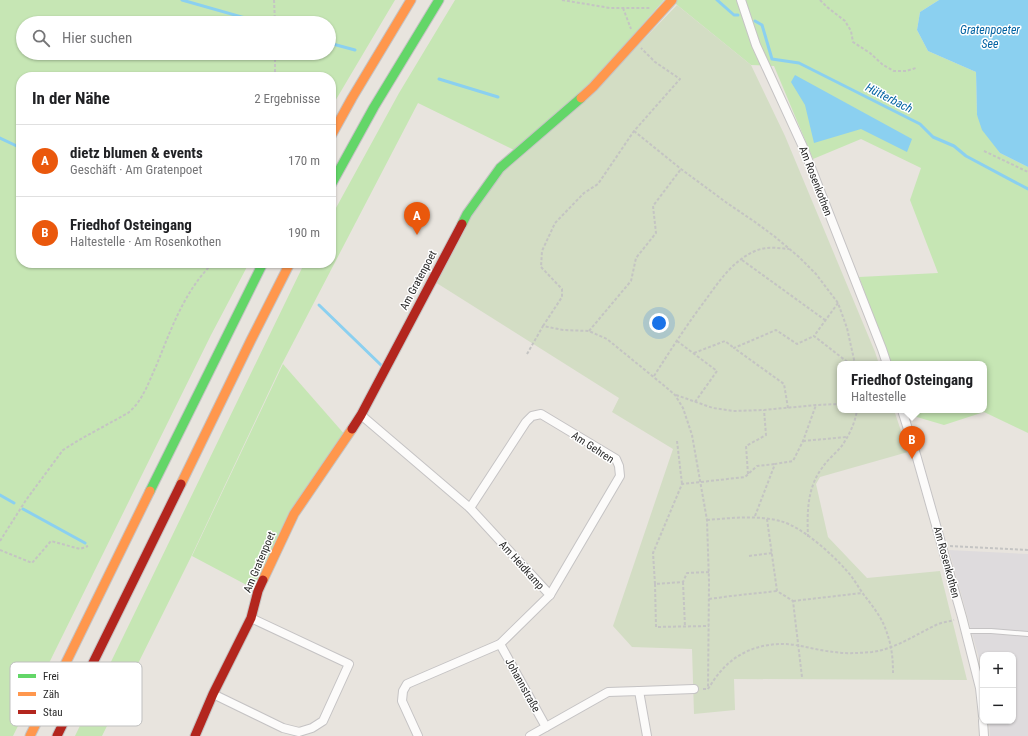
<!DOCTYPE html>
<html lang="de">
<meta charset="utf-8">
<style>
body{margin:0;font-family:"Roboto Condensed",sans-serif;background:#f6f6f6;color:#202124}
.controls{position:absolute;right:12px;bottom:12px;display:grid;overflow:hidden;border-radius:8px;box-shadow:0 1px 3px #0004}
.controls button{width:36px;height:36px;display:grid;place-items:center;padding:0;border:0;border-bottom:1px solid #e0e0e0;background:#fff;color:#202124;font:20px sans-serif}
.you{position:absolute;left:659px;top:323px;width:14px;height:14px;margin:-10px;border:3px solid #fff;border-radius:50%;background:#1a73e8;box-shadow:0 0 0 6px #1a73e833}
.badge{display:grid;place-items:center;width:26px;height:26px;border-radius:50%;background:#ea580c;color:#fff;font-size:13px;font-weight:700}
.pin{position:absolute;translate:-50% -33px;filter:drop-shadow(0 1px 2px #0008)}
.pin::after{content:'';position:absolute;top:21px;width:14px;height:12px;background:inherit;clip-path:polygon(0 0,100% 0,50% 100%)}
.popup{position:absolute;left:837px;top:361px;width:150px;height:52px;box-sizing:border-box;display:grid;place-content:center;border-radius:8px;background:#fff;filter:drop-shadow(0 1px 3px #0005);font-size:13px;white-space:nowrap;color:#757577}
.popup b{font-size:15px;color:#202124}
.popup::after{content:'';position:absolute;left:50%;top:100%;margin-left:-8px;border:8px solid transparent;border-top-color:#fff}
.list{margin:0;padding:0;list-style:none}
h2{display:flex;justify-content:space-between;align-items:center;height:52px;margin:0;padding:0 16px;font-size:17px}
h2 small{font-size:13px;font-weight:400;color:#757577}
.list li{display:grid;grid-template-columns:26px 1fr auto;gap:12px;align-items:center;box-sizing:border-box;height:72px;padding:0 16px;border-top:1px solid #e0e0e0}
.list b{display:block;font-size:15px;white-space:nowrap}
.list p{margin:0;font-size:13px;white-space:nowrap;color:#757577}
.list em{font-size:13px;font-style:normal;color:#757577}
.icon{flex:none;width:22px;height:22px;fill:none;stroke:currentColor;stroke-width:2;stroke-linecap:round;stroke-linejoin:round}
.map{position:relative;flex:none;width:1028px;height:736px;overflow:hidden}
.search{position:absolute;background:#fff;box-shadow:0 1px 3px #0004;left:16px;top:16px;width:320px;height:44px;display:flex;align-items:center;gap:10px;box-sizing:border-box;padding:0 14px;border-radius:22px;color:#757577;font-size:15px}
.panel{position:absolute;background:#fff;box-shadow:0 1px 3px #0004;left:16px;top:72px;width:320px;height:196px;border-radius:16px}
.map>svg:first-child{display:block}
.industrial{fill:#dedbdd}
.green{fill:#c6e6b4;fill-rule:evenodd}
.cemetery{fill:#d3ddc4}
.water{fill:#8bd0f0}
.lines{fill:none;stroke-linecap:round;stroke-linejoin:round}
.stream{stroke:#8bd0f0;stroke-width:3}
.lane-casing{stroke:#c5c3c4;stroke-width:6}
.street-casing{stroke:#c5c3c4;stroke-width:10}
.fast-casing{stroke:#c5c3c4;stroke-width:11}
.slow-casing{stroke:#c5c3c4;stroke-width:11}
.jam-casing{stroke:#c5c3c4;stroke-width:11}
.path{stroke:#c4c4c3;stroke-width:2;stroke-dasharray:3 2;stroke-linecap:butt}
.lane{stroke:#fcfbfa;stroke-width:4}
.street{stroke:#fcfbfa;stroke-width:8}
.fast{stroke:#63d668;stroke-width:9}
.slow{stroke:#ff974d;stroke-width:9}
.jam{stroke:#b3261e;stroke-width:9}
.labels{text-anchor:middle;stroke-width:3;stroke-linejoin:round;paint-order:stroke}
.street-label{font-size:11px;fill:#292929;stroke:#fff}
.water-label{font-size:12px;font-style:italic;fill:#0363a3;stroke:#fff}
.key{fill:#fff;stroke:#bfbfbf;stroke-width:1}
.key-label{font-size:11px;fill:#292929}
</style>
<div class="map">
<svg width="1028" height="736" viewBox="0 0 1028 736">
<rect width="100%" height="100%" fill="#e8e4de"/>
<polygon class="industrial" points="949,550 1028,554 1028,736 990,736 989,721 1013,721 1013,655 983,655 983,678 981,666"/>
<g class="green">
<path d="M0 0H395L331 108V77H21V263H249L211 335 13 736H0ZM23 23H329V53H23Z"/>
<polygon points="455,0 664,0 590,84 516,151 418,103 282,364 191,557 102,736 75,736 302,268 305,263 331,263 331,217 399,93"/>
<polygon points="671,0 939,0 920,12 917,30 928,51 976,72 977,115 1000,153 1028,167 1028,433 984,412 944,425 910,415 908,410 984,410 984,364 891,364 859,277 938,273 910,200 921,168 861,139 813,159 774,66 751,65"/>
<polygon points="283,364 346,436 294,514 258,591 192,556"/>
</g>
<polygon class="cemetery" points="677,5 751,65 785,136 875,352 879,364 840,364 840,410 894,410 908,452 820,477 816,484 828,537 867,578 940,571 967,680 734,679 735,710 694,714 692,649 632,647 613,626 673,449 612,412 619,398 435,282 471,216 503,170 595,90"/>
<g class="water">
<polygon points="939,0 1028,0 1028,167 1000,153 982,130 977,115 976,72 928,51 917,30 920,12"/>
<polygon points="795,75 912,139 907,152 861,129 814,143 805,105 791,82"/>
</g>
<g class="lines">
<g class="stream">
<polyline points="182,0 263,23"/>
<polyline points="717,0 734,15 738,15"/>
<polyline points="755,21 762,25 772,59 799,63 920,124 933,137 954,146 966,156 1028,189"/>
<polyline points="329,43 355,50"/>
<polyline points="439,79 498,97"/>
<polyline points="0,138 21,148"/>
<polyline points="319,305 382,366"/>
<polyline points="0,495 14,503"/>
<polyline points="23,509 85,543"/>
</g>
<defs>
<polyline id="lane" points="965,631 991,631 1028,634"/>
<g id="street">
<polyline points="741,0 756,45 803,147 882,349 887,364"/>
<polyline points="902,410 917,458 962,617 980,688 983,716"/>
<polyline points="361,415 470,508 550,595 500,644 407,684 403,691 402,701 418,736"/>
<polyline points="470,508 526,422 532,416 541,414 616,459 619,466 620,476 550,595"/>
<polyline points="500,644 546,727"/>
<polyline points="639,691 694,689"/>
<polyline points="213,694 283,728 299,732 312,728 323,721 349,664 251,618"/>
<polyline points="983,721 984,736"/>
<polyline points="530,736 608,692 639,691 647,736"/>
</g>
<g id="fast">
<polyline points="331,185 374,107 439,0"/>
<polyline points="462,224 467,214 500,168 581,98"/>
<polyline points="150,491 263,263"/>
</g>
<g id="slow">
<polyline points="581,98 593,87 672,0"/>
<polyline points="331,136 352,98 411,0"/>
<polyline points="181,484 251,340 290,263"/>
<polyline points="263,580 294,514 352,429"/>
<polyline points="30,736 150,491"/>
</g>
<g id="jam">
<polyline points="352,429 361,415 462,224"/>
<polyline points="57,736 181,484"/>
<polyline points="195,736 213,694 251,618 258,591 263,580"/>
</g>
</defs>
<use href="#lane" class="lane-casing"/>
<use href="#street" class="street-casing"/>
<use href="#fast" class="fast-casing"/>
<use href="#slow" class="slow-casing"/>
<use href="#jam" class="jam-casing"/>
<g class="path">
<polyline points="274,0 275,23"/>
<polyline points="562,0 610,8 651,8"/>
<polyline points="820,0 827,7 845,21 851,31 853,42 870,53 883,65 894,71 906,71 916,68"/>
<polyline points="623,8 631,29"/>
<polyline points="275,77 275,53"/>
<polyline points="634,131 681,169 727,203 755,222 774,236 799,257 816,274 838,303 847,328 855,364"/>
<polyline points="984,151 1028,172"/>
<polyline points="742,260 825,320"/>
<polyline points="838,303 814,336 850,364"/>
<polyline points="543,326 562,297 562,289 541,267 542,251 555,223 584,193 598,184 634,131 680,79 655,62 641,48"/>
<polyline points="589,331 631,281 636,258 656,233 653,206 681,169"/>
<polyline points="677,341 717,371 695,402"/>
<polyline points="694,353 725,341 734,348"/>
<polyline points="527,354 543,326 563,330 589,331 607,339 667,388 675,395 683,408 692,435 707,520 709,582 708,689"/>
<path d="M654 376C670 351 686 326 704 302 718 283 732 261 755 251 766 246 778 248 789 249"/>
<polyline points="676,395 713,408 733,411 764,410 816,405 840,404"/>
<polyline points="788,408 784,384 734,348 776,330 797,344 814,336"/>
<polyline points="677,441 682,484"/>
<polyline points="803,441 847,437"/>
<polyline points="748,474 746,446 766,435 764,410"/>
<polyline points="755,516 775,464 793,461 803,441 816,405"/>
<polyline points="767,519 777,591 793,601 802,677"/>
<path d="M707 520C731 518 757 515 780 521 801 526 832 554 846 570 853 577 858 587 864 595 871 604 879 614 884 625 891 642 893 655 893 673"/>
<path d="M808 537C807 513 807 488 822 468 827 460 835 454 841 447 849 436 855 423 857 410"/>
<path d="M0 541 26 500 63 450 79 440 128 413C143 401 149 381 157 364 171 329 185 290 213 263"/>
<polyline points="950,546 1028,550"/>
<polyline points="0,550 32,563 51,541 80,549 88,546"/>
<polyline points="749,556 772,553"/>
<polyline points="709,572 687,573 683,582 655,584 653,553 682,484 701,482 745,477 757,466 775,464"/>
<polyline points="683,582 685,627"/>
<polyline points="655,584 656,627 709,626"/>
<polyline points="709,599 731,596 777,591"/>
<polyline points="793,601 862,593"/>
<path d="M703 689H708C712 683 716 676 721 671 737 652 761 643 786 644 802 645 819 651 835 652 847 654 859 653 872 652 895 649 915 635 936 625 942 622 948 622 954 620"/>
</g>
<use href="#lane" class="lane"/>
<use href="#street" class="street"/>
<use href="#fast" class="fast"/>
<use href="#slow" class="slow"/>
<use href="#jam" class="jam"/>
</g>
<g class="labels">
<g class="street-label">
<text transform="translate(816 181) rotate(69)" y="4">Am Rosenkothen</text>
<text transform="translate(418 280) rotate(-62)" y="4">Am Gratenpoet</text>
<text transform="translate(593 447) rotate(33)" y="4">Am Gehren</text>
<text transform="translate(259 562) rotate(-67)" y="4">Am Gratenpoet</text>
<text transform="translate(947 562) rotate(75)" y="4">Am Rosenkothen</text>
<text transform="translate(522 565) rotate(48)" y="4">Am Heidkamp</text>
<text transform="translate(523 685) rotate(61)" y="4">Johannstraße</text>
</g>
<g class="water-label">
<text x="990" y="34">Gratenpoeter<tspan x="990" dy="14">See</tspan></text>
<text transform="translate(889 98) rotate(27)" y="4">Hütterbach</text>
</g>
</g>
<rect x="10" y="662" width="132" height="64" rx="6" class="key"/>
<rect x="18" y="674" width="18" height="4" fill="#63d668"/>
<rect x="18" y="692" width="18" height="4" fill="#ff974d"/>
<rect x="18" y="710" width="18" height="4" fill="#b3261e"/>
<g class="key-label">
<text x="43" y="680">Frei</text>
<text x="43" y="698">Zäh</text>
<text x="43" y="716">Stau</text>
</g>
</svg>
<div class="controls">
<button>+</button>
<button>−</button>
</div>
<div class="you"></div>
<div class="pin badge" style="left:417px;top:235px">A</div>
<div class="pin badge" style="left:912px;top:459px">B</div>
<div class="popup"><b>Friedhof Osteingang</b>Haltestelle</div>
<div class="search"><svg class="icon" aria-label="search" viewBox="0 0 24 24"><circle cx="10" cy="10" r="6"/><path d="M15 15l6 6"/></svg>Hier suchen</div>
<section class="panel">
<h2>In der Nähe<small>2 Ergebnisse</small></h2>
<ul class="list">
<li><span class="badge">A</span><div><b>dietz blumen &amp; events</b><p>Geschäft · Am Gratenpoet</p></div><em>170 m</em></li>
<li><span class="badge">B</span><div><b>Friedhof Osteingang</b><p>Haltestelle · Am Rosenkothen</p></div><em>190 m</em></li>
</ul>
</section>
</div>
